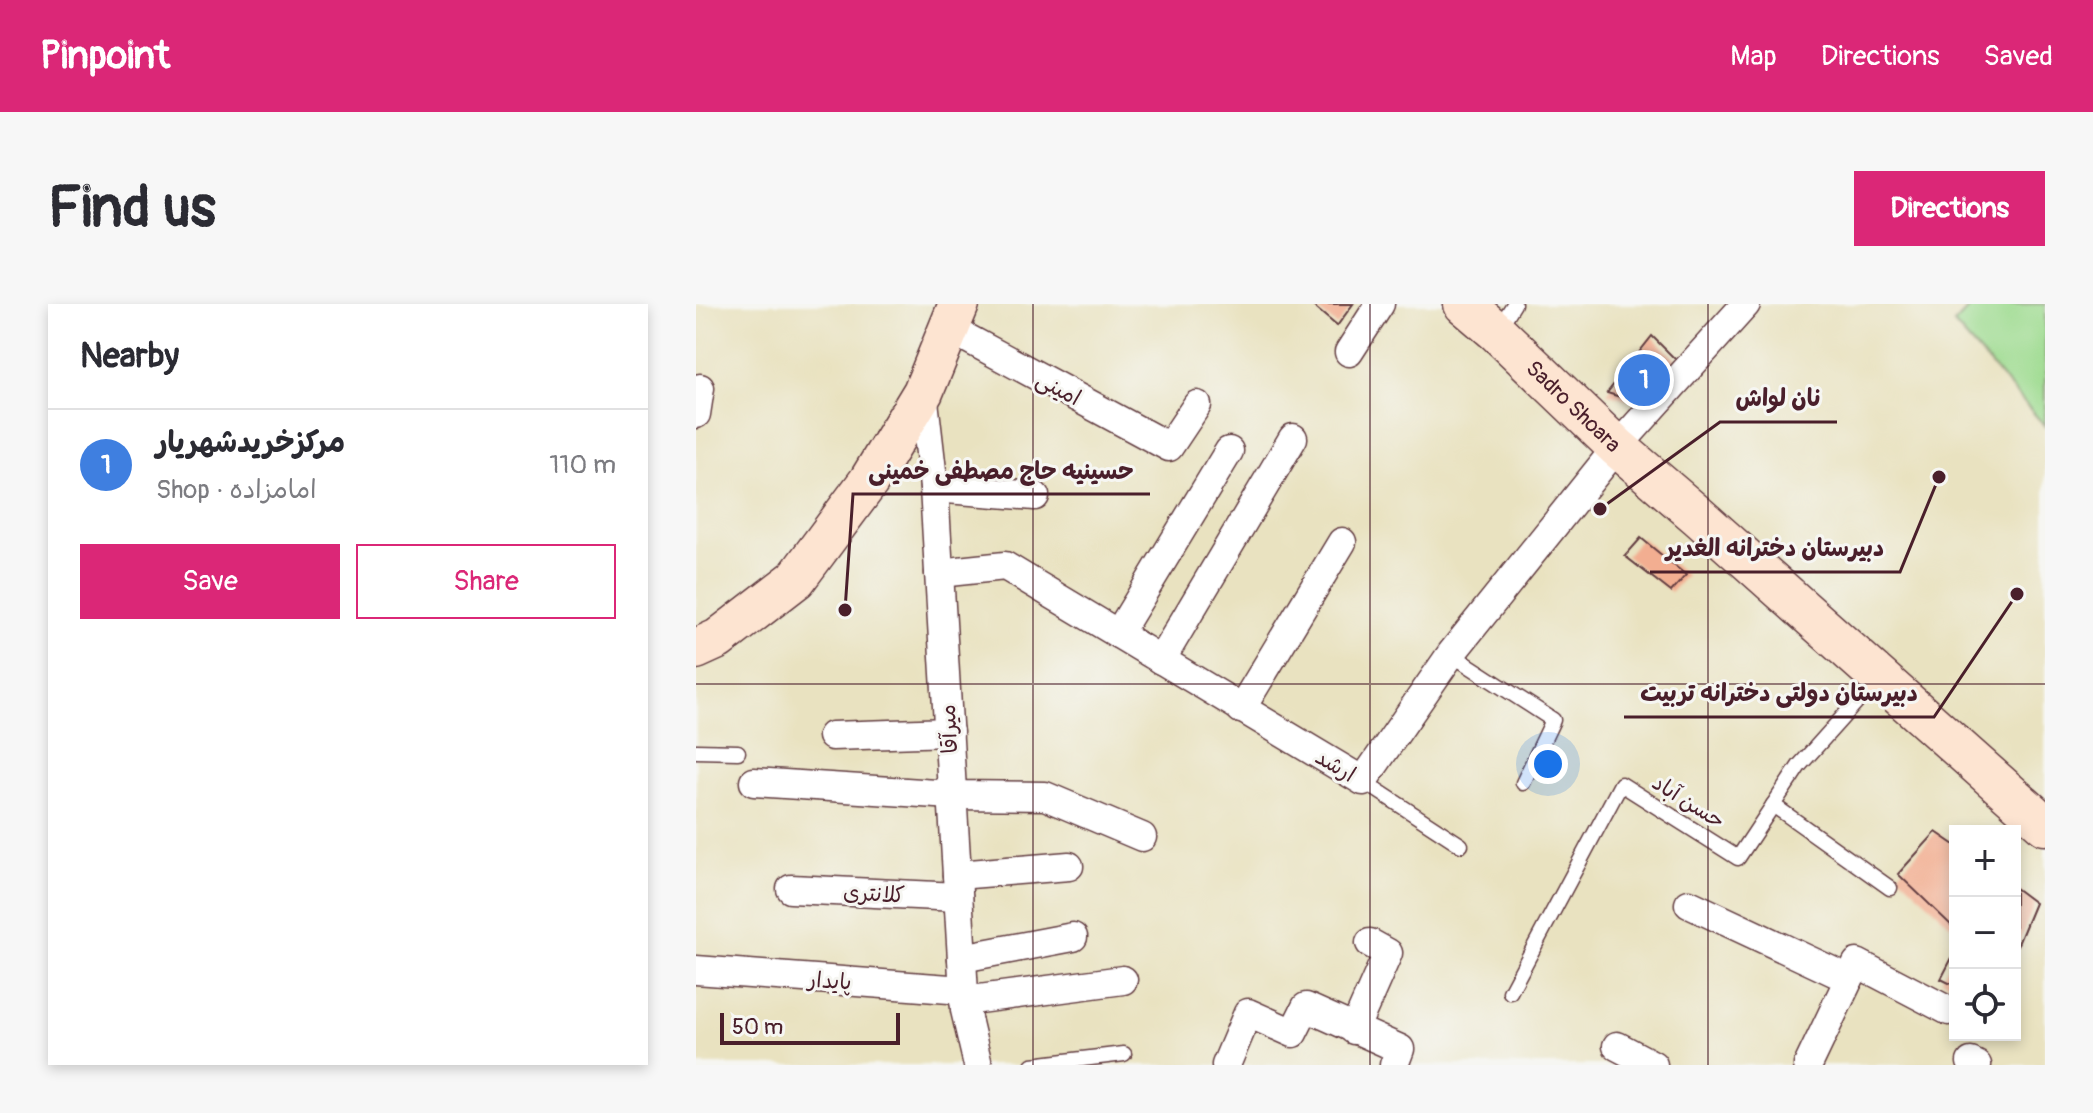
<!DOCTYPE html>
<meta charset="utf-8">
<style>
body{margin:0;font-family:Pangolin,"Playpen Sans Arabic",sans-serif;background:#f7f7f7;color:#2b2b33}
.controls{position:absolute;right:24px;bottom:24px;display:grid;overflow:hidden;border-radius:0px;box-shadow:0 4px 12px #0003}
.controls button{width:72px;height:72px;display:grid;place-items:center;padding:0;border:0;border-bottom:2px solid #e1e1e2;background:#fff;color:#2b2b33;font:40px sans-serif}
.scale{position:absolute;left:24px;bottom:20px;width:180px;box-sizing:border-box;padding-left:8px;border:4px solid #4a1f2b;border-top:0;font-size:22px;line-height:28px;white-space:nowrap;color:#4a1f2b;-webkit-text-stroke:6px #f6f6f2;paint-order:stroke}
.you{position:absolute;left:852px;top:460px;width:28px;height:28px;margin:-20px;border:6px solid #fff;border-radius:50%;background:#1a73e8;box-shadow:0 0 0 12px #1a73e833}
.badge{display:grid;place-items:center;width:52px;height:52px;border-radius:50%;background:#db2777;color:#fff;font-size:26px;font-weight:700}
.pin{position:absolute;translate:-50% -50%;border:4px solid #fff;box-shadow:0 2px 8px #0006}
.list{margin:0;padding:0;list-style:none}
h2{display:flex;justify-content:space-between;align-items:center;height:104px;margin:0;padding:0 32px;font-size:34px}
h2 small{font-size:26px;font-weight:400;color:#7c7c81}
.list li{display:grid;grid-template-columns:52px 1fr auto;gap:24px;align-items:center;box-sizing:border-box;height:112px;padding:0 32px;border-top:2px solid #e1e1e2}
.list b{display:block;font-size:30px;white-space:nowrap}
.list p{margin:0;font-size:26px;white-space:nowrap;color:#7c7c81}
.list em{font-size:26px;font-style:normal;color:#7c7c81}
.actions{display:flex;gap:16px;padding:24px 32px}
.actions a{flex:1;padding:18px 0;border:2px solid #db2777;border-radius:0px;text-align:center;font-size:28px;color:#db2777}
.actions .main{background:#db2777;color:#fff}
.icon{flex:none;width:44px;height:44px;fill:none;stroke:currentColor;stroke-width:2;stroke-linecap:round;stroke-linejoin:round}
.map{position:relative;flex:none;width:1349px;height:761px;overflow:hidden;border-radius:0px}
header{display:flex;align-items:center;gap:48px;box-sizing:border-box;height:112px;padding:0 40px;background:#db2777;color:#fff}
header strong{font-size:38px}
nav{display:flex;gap:44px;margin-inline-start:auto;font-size:28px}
.intro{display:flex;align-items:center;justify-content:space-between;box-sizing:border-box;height:192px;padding:0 48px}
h1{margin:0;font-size:56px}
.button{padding:20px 36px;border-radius:0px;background:#db2777;color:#fff;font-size:28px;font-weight:700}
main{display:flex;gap:48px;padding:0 48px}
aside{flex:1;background:#fff;border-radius:0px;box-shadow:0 4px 12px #0003}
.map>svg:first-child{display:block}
.green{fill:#9edb90;stroke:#747d5e;stroke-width:2}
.building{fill:#f2ae91}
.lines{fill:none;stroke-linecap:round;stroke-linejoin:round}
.lane-casing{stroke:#623c41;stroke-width:17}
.street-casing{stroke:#623c41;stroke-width:31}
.secondary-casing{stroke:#623c41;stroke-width:43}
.lane{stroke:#fff;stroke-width:14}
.street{stroke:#fff;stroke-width:28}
.secondary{stroke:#fde4d1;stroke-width:40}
.grid{fill:none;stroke:#4a1f2b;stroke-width:2;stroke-opacity:0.55}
.labels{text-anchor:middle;stroke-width:6;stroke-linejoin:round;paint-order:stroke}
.street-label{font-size:22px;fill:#4a1f2b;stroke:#f6f6f2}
.leader{fill:none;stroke:#4a1f2b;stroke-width:3}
.callout-dot{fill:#4a1f2b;stroke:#f6f6f2;stroke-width:3}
.callout-label{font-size:24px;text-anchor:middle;font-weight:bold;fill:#4a1f2b;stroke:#f6f6f2;stroke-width:6;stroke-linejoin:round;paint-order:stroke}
</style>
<header>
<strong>Pinpoint</strong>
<nav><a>Map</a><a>Directions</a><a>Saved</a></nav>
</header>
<div class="intro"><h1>Find us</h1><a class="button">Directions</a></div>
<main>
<aside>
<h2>Nearby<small></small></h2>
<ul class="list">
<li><span class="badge" style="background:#3f7fe0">1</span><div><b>مرکزخریدشهریار</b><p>Shop · امامزاده</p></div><em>110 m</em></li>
</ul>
<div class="actions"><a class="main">Save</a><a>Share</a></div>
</aside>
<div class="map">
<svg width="1349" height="761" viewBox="0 0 1349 761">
<rect width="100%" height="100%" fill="#f6f6f2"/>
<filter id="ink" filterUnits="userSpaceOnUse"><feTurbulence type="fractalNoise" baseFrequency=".0125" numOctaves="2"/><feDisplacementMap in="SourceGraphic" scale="16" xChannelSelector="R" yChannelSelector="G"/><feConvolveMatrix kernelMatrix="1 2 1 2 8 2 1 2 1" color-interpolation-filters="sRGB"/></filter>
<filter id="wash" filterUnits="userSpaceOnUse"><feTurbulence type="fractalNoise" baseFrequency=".006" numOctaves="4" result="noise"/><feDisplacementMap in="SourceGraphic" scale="32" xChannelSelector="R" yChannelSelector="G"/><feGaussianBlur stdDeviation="1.8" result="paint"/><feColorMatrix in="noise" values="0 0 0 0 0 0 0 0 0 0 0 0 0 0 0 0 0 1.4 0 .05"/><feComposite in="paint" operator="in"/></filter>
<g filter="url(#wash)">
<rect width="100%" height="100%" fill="#e9e2c0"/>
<polygon class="green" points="1277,0 1349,0 1349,122 1258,20"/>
<g id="blocks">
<g class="building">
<polygon points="619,0 657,0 641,22 617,2"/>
<polygon points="956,32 987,63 951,101 911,89"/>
<polygon points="945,234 990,271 975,288 929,252"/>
<polygon points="1240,528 1259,541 1259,625 1202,570"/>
<polygon points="1319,584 1339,599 1319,647"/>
<polygon points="1259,648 1259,682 1245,675"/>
</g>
</g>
</g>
<g filter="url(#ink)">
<use href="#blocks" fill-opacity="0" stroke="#623c41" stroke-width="2"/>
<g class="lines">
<defs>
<g id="lane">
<polyline points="803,24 818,0"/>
<polyline points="755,350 857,416 827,479"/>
<polyline points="0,447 42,448"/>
<polyline points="667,477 765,541"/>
<polyline points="1077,501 1194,584"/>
<polyline points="814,688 925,480 1042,554 1103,462 1180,376"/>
<polyline points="336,761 428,750"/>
</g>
<g id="street">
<polyline points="254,25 473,143 501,101"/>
<polyline points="653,48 684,0"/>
<polyline points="227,88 238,184 269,706 282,761"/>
<polyline points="0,110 4,84"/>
<polyline points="238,184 339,192"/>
<polyline points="243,269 309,262 667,477 755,350 921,143 1050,0"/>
<polyline points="422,330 533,147"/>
<polyline points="465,356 597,134"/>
<polyline points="545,405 646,238"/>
<polyline points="136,432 253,428"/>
<polyline points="58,478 256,491 349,492 446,533"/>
<polyline points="261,571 373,562"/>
<polyline points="95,585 262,593"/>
<polyline points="993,600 1153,675 1112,761"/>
<polyline points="266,654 377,633"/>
<polyline points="0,666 267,686"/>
<polyline points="1153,675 1161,659 1253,707"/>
<polyline points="268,697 427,676"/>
<polyline points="658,726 692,649 674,639"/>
<polyline points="921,742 957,761"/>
<polyline points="1275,758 1281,761"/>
<polyline points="530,761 552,709 597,729 610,703 704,745 698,761"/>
</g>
<g id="secondary">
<path id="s1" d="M768 0 801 28 921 143 1002 212 1349 521"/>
<polyline points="0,345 22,335 100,275 173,177 227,88 263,0"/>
</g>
</defs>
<use href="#lane" class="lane-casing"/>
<use href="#street" class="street-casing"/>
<use href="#secondary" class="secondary-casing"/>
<use href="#lane" class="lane"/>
<use href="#street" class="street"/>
<use href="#secondary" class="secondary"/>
</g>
</g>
<path class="grid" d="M337 0V761M674 0V761M1012 0V761M0 380H1349"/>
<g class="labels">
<g class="street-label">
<text transform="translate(363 84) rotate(28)" y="8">امینی</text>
<text dy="8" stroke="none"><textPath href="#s1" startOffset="150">Sadro Shoara</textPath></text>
<text transform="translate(252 425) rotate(-93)" y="8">میرآقا</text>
<text transform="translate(640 461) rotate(31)" y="8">ارشد</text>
<text transform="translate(993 497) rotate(32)" y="8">حسن آباد</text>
<text transform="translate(178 589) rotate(3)" y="8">کلانتری</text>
<text transform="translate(134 676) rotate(4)" y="8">پایدار</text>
</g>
</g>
<path class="leader" d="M904 205L1024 118H1141M149 306L157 190H454M1243 173L1204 268H954M1321 290L1238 413H928"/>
<g class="callout-dot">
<circle cx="904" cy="205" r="8"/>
<circle cx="149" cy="306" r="8"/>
<circle cx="1243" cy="173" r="8"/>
<circle cx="1321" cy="290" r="8"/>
</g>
<g class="callout-label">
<text x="1082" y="102">نان لواش</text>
<text x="305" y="175">حسینیه حاج مصطفی خمینی</text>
<text x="1079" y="252">دبیرستان دخترانه الغدیر</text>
<text x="1083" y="397">دبیرستان دولتی دخترانه تربیت</text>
</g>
</svg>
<div class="controls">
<button>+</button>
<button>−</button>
<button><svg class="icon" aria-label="locate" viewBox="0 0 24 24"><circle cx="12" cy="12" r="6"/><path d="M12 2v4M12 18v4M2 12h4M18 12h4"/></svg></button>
</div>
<div class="scale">50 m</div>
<div class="you"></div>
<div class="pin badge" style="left:948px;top:76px;background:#3f7fe0">1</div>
</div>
</main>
